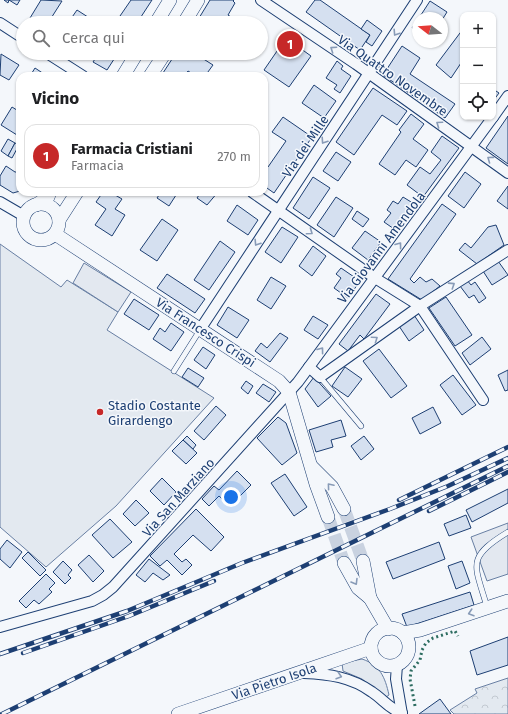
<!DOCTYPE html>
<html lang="it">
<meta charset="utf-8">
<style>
body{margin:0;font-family:"Fira Sans",sans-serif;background:#f6f6f6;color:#202124}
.controls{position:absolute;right:12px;top:12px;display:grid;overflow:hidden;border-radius:8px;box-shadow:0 1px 3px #0004}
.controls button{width:36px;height:36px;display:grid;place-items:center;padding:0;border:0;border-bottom:1px solid #e0e0e0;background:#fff;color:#202124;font:20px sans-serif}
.compass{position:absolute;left:412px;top:12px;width:36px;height:36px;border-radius:50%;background:#fff;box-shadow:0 1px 3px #0004;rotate:287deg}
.you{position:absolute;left:231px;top:497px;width:14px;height:14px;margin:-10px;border:3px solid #fff;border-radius:50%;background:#1a73e8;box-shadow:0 0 0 6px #1a73e833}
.badge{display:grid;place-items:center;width:26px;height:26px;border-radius:50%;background:#c62828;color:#fff;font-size:13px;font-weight:700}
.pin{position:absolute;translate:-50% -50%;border:2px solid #fff;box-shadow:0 1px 4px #0006}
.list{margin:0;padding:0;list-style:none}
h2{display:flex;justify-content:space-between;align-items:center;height:52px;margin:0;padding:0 16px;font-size:17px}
h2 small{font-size:13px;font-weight:400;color:#757577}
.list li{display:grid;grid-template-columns:26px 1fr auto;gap:12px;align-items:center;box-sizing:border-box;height:64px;margin:0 8px 8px;padding:0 8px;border:1px solid #e0e0e0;border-radius:12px}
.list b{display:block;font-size:15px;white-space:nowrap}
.list p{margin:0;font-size:13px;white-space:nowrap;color:#757577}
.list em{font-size:13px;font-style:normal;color:#757577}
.icon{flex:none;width:22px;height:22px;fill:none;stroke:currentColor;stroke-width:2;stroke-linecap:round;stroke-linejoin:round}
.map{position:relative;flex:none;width:508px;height:714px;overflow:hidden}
.search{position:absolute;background:#fff;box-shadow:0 1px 3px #0004;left:16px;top:16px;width:252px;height:44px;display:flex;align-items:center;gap:10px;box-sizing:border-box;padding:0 14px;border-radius:22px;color:#757577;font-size:15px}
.panel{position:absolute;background:#fff;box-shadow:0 1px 3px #0004;left:16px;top:72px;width:252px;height:124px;border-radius:12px}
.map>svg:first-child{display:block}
.grass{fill:#e3e9f0;stroke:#687fa3}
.park{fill:url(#park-crowns);stroke:#687fa3}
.parking{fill:#e3e8f0;stroke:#687fa3}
.building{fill:#d5e0f0;stroke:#1d3f73}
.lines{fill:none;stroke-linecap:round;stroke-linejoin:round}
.tertiary-tunnel{stroke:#c9d2e0;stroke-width:13;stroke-dasharray:13 6;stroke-linecap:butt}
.service-casing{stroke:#1d3f73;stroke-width:6}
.minor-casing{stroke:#1d3f73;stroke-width:12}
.tertiary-casing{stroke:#1d3f73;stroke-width:14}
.service{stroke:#f4f7fb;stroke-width:5}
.minor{stroke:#f4f7fb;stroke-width:10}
.tertiary{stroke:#f4f7fb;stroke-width:13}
.rail-casing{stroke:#1d3f73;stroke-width:4.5}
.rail{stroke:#f4f7fb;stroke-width:3;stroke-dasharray:9;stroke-linecap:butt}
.hedge{stroke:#2c6c60;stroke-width:3;stroke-dasharray:2 3;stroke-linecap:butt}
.oneway{stroke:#889bb7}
.poi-dot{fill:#c62828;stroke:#f4f7fb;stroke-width:1.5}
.labels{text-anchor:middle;stroke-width:3;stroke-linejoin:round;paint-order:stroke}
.street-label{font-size:13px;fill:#1d3f73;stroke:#f4f7fb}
.poi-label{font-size:13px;fill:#1d3f73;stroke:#f4f7fb;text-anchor:start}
</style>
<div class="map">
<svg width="508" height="714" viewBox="0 0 508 714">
<defs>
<pattern id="park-crowns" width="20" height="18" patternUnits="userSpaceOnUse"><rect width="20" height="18" fill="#e3e9f0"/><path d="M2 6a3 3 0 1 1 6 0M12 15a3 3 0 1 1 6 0" fill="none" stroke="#c2c9d1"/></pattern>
</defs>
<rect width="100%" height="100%" fill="#f4f7fb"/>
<g class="grass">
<polygon points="0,244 61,287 67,280 118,312 107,330 214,398 116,506 46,567 0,527"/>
<path d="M362 659C380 665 385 677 389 695L386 697 362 679 343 671 342 663Z"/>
</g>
<polygon class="park" points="508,678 508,714 454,714 450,710 477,693 475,689"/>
<g class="parking">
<polygon points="84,263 131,292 118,312 73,283"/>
<polygon points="508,523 508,574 487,581 471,537"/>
</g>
<g class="building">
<polygon points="4,0 20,0 17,5 9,0 8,3"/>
<polygon points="41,0 62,1 48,23 37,23 30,18"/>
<polygon points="131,0 152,0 137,23 131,23 120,16"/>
<polygon points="210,0 234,0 233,1 235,3 228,15 240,23 196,23"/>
<polygon points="315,0 320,0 370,35 360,50 306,12"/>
<polygon points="430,1 447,12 442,20 442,18 419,18"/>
<polygon points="77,10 91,19 88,23 68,23"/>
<polygon points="367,20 382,31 372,46 366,42 370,35 361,29"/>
<polygon points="418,20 418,32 412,28"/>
<polygon points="463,29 463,60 451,78 436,65"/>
<polygon points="286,38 311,56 289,87 264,70"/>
<polygon points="402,46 420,58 410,74 455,104 445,118 383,75"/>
<polygon points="99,53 118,53 107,70 93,62"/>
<polygon points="176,53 194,53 213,65 205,76 196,76 188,71 184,76 161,76"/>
<polygon points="234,53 247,53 243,59"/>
<polygon points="1,54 19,65 9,80 0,75"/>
<polygon points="337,61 343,66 341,69 351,76 340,93 334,89 337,85 326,78"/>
<polygon points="35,68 47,76 30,76"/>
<polygon points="314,85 336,101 324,118 302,103"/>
<polygon points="373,88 407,111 397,125 382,115 354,155 336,142"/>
<polygon points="493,89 499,93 493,101"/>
<polygon points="12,107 20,112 20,131 17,135 1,125"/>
<polygon points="411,114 424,124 413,139 428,150 416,167 406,160 395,175 379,164 401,132 399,130"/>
<polygon points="508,116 508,164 486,148"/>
<polygon points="283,117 312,137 274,193 264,186 264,164 268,167 286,141 272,132"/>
<polygon points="442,136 459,148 423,197 407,185 420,167 430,174 441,160 431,152"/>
<polygon points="8,139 15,143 8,156 1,151"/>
<polygon points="15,143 19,145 12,158 8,156"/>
<polygon points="336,152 351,162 338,181 323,171"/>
<polygon points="6,166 15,172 20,172 20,191 13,193 0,185 0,176"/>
<polygon points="465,172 481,184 464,208 448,196"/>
<polygon points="313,177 330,188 309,219 293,208"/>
<polygon points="508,186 508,209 497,201"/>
<polygon points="103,192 110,192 122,199 115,209 125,215 112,236 95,225 106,209 96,202"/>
<polygon points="161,192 178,192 169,206 157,198"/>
<polygon points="201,192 218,192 207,205 197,198"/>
<polygon points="336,197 353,208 334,237 317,225"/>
<polygon points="403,197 416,205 397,231 384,222 391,213 387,210 393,201 398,204"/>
<polygon points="442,204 456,214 410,279 414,283 420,277 426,282 432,279 440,286 422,300 388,279"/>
<polygon points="237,205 258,220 248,235 227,221"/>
<polygon points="357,211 369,219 363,227 352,219"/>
<polygon points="162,219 178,230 157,261 140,250"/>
<polygon points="496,225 504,245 477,264 459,250 465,243 471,248 488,227"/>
<polygon points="282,227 298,237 281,263 265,252"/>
<polygon points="365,231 381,242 368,260 352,248"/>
<polygon points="220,241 235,252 209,290 194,280"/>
<polygon points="313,246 326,256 312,276 299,266"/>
<polygon points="498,261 508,275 492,285 483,271"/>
<polygon points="341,268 360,281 348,298 334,288 341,278 336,274"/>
<polygon points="167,274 205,299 195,313 157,288"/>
<polygon points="271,277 286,286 271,309 257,300"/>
<polygon points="467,280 471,285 475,282 486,298 479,303 474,295 469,298 460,286"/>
<polygon points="376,294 390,304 364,339 360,335 348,351 339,344"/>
<polygon points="446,297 472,335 455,346 429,308"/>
<polygon points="134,299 159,315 149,330 124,314"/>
<polygon points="228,307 249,320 237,338 217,325"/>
<polygon points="414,315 424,330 409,341 399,326"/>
<polygon points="313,316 328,325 318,339 304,330"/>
<polygon points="171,323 184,332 171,351 153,339 160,328 165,332"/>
<polygon points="280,333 288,338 270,362 255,351 261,343 267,348"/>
<polygon points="482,337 491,349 470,365 462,353"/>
<polygon points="203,347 215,355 206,369 194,360"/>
<polygon points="379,349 407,386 391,398 363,361"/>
<polygon points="345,367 362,379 348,397 332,386"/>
<polygon points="188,368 204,378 198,387 182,377"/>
<polygon points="508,370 508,390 505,391 498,375"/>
<polygon points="453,375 476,405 462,415 440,385"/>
<polygon points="314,377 331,396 318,407 305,389"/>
<polygon points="246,381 253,386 248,394 241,388"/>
<polygon points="263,384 276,392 269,402 256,393"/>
<polygon points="216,406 226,415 204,440 194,431"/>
<polygon points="433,407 441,423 420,434 412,418"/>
<polygon points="278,417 286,423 297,453 282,465 257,438"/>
<polygon points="341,420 346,436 331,440 333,447 316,452 309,430"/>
<polygon points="187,436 196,445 193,449 183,440"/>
<polygon points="364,436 374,449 361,460 351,446"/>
<polygon points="183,440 197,453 186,464 172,451"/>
<polygon points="237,471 251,485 230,506 219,496 209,506 202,499 214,486 219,490"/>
<polygon points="285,474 307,507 294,516 271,483"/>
<polygon points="162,478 176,492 164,505 150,491"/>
<polygon points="508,489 508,503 472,522 466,510"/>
<polygon points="136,500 149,513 135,526 123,514"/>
<polygon points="196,509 224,537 211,551 193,535 174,554 182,562 186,559 192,565 182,575 167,560 160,566 150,556"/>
<polygon points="466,515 471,528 449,536 444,524"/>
<polygon points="110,519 132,542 113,558 92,535"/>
<polygon points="7,540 22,552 10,568 0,559 0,549"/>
<polygon points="439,542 445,559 393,579 386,562"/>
<polygon points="28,552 46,570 40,576 22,558"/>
<polygon points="89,555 104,571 93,582 78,565"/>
<polygon points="149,559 170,575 163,580 153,573 145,582 136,575"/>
<polygon points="63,561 72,570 68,575 71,578 65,584 53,572"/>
<polygon points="462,561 470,583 456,589 448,566"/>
<polygon points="46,574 55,583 49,589 52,592 39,604 34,600 26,608 19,601"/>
<polygon points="470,592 474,605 407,627 402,614"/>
<polygon points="508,637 508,665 477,675 470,651"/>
<polygon points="440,699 451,714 419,714"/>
</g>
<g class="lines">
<g class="tertiary-tunnel">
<polyline points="344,509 363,561"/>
<polyline points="328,517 344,563"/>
</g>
<defs>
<g id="service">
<polyline points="174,371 200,330"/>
<polyline points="320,377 361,426"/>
<path d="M487 607C475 565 465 558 508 532"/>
</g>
<g id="minor">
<polyline points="261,0 356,64 508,173"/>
<polyline points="0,23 23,38"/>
<polyline points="47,53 83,76"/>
<polyline points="493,117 508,96"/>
<polyline points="252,192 375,278 420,306 483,400"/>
<polyline points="0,202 24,216"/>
<polyline points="201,328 417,0"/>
<polyline points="309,367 320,377 420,306 508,250"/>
<polyline points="0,627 92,601 103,595 113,587 298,382 493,117"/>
<polyline points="397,665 396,679 402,714"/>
<path d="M304 673C329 674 351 677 372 692 383 699 389 709 402 713"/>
</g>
<g id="tertiary">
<polyline points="156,23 170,0"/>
<polyline points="184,23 198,0"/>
<polyline points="123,76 137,53"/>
<polyline points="150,76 165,53"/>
<circle cx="41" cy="222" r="18"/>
<polyline points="36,205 48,197 50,192"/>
<polyline points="59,220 77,192"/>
<polyline points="55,234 279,381 289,392 316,484 328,517"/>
<polyline points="312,467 332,487 344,509"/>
<polyline points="363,561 370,598"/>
<polyline points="344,563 358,588 370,598 388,629"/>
<circle cx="390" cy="647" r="19"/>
<polyline points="403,633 420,630 508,601"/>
<polyline points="178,714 371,648"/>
</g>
</defs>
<use href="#service" class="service-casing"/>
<use href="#minor" class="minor-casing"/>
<use href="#tertiary" class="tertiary-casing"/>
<use href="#service" class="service"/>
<use href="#minor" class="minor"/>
<use href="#tertiary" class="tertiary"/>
<defs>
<g id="rail">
<polyline points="399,500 508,447"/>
<polyline points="429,511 508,472"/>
<polyline points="23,653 129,616 214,581"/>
<polyline points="0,654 127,611 242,563 390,509 448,486 508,458"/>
<polyline points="2,714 508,466"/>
</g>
</defs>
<use href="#rail" class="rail-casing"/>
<use href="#rail" class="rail"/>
<polyline class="hedge" points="415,706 410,679 411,671 420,660 422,650 426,643 433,638 455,631 458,636"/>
</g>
<defs><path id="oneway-chevron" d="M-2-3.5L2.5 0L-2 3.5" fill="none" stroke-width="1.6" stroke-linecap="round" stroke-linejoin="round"/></defs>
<g class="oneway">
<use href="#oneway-chevron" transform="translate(396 33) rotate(123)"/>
<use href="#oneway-chevron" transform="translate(333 49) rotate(-146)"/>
<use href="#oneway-chevron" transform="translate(439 124) rotate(-145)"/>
<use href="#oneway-chevron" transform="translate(324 141) rotate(124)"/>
<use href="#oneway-chevron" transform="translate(490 159) rotate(-144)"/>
<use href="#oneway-chevron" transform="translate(310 232) rotate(35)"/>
<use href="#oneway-chevron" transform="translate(257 243) rotate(123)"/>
<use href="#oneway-chevron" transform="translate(399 245) rotate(-53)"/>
<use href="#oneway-chevron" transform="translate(452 285) rotate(-33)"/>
<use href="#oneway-chevron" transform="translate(375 339) rotate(-35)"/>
<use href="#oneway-chevron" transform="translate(321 350) rotate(-53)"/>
<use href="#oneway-chevron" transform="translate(330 486) rotate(-130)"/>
<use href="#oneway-chevron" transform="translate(355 582) rotate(59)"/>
<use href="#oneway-chevron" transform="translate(471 613) rotate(162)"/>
<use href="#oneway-chevron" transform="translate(339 676) rotate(17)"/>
</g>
<circle class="poi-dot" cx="100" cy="412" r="4"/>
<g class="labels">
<g class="street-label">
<text transform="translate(393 75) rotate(35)" y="5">Via Quattro Novembre</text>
<text transform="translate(305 146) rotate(-56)" y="5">Via dei Mille</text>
<text transform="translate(381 247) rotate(-53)" y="5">Via Giovanni Amendola</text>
<text transform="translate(206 332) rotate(33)" y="5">Via Francesco Crispi</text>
<text transform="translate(178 497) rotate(-48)" y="5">Via San Marziano</text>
<text transform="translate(274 681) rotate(-19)" y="5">Via Pietro Isola</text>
</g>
<g class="poi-label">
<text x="108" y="410">Stadio Costante<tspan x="108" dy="15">Girardengo</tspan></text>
</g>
</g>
</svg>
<div class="controls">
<button>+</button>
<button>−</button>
<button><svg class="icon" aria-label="locate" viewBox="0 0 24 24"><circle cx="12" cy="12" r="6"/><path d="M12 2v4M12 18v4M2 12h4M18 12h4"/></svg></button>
</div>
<svg class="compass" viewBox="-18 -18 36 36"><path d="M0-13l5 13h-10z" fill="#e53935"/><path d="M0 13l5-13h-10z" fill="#757577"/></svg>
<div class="you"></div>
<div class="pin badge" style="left:290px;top:44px">1</div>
<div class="search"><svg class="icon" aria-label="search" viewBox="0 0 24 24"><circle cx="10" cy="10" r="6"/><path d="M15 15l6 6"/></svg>Cerca qui</div>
<section class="panel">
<h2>Vicino<small></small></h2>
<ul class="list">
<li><span class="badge">1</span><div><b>Farmacia Cristiani</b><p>Farmacia</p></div><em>270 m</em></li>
</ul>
</section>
</div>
